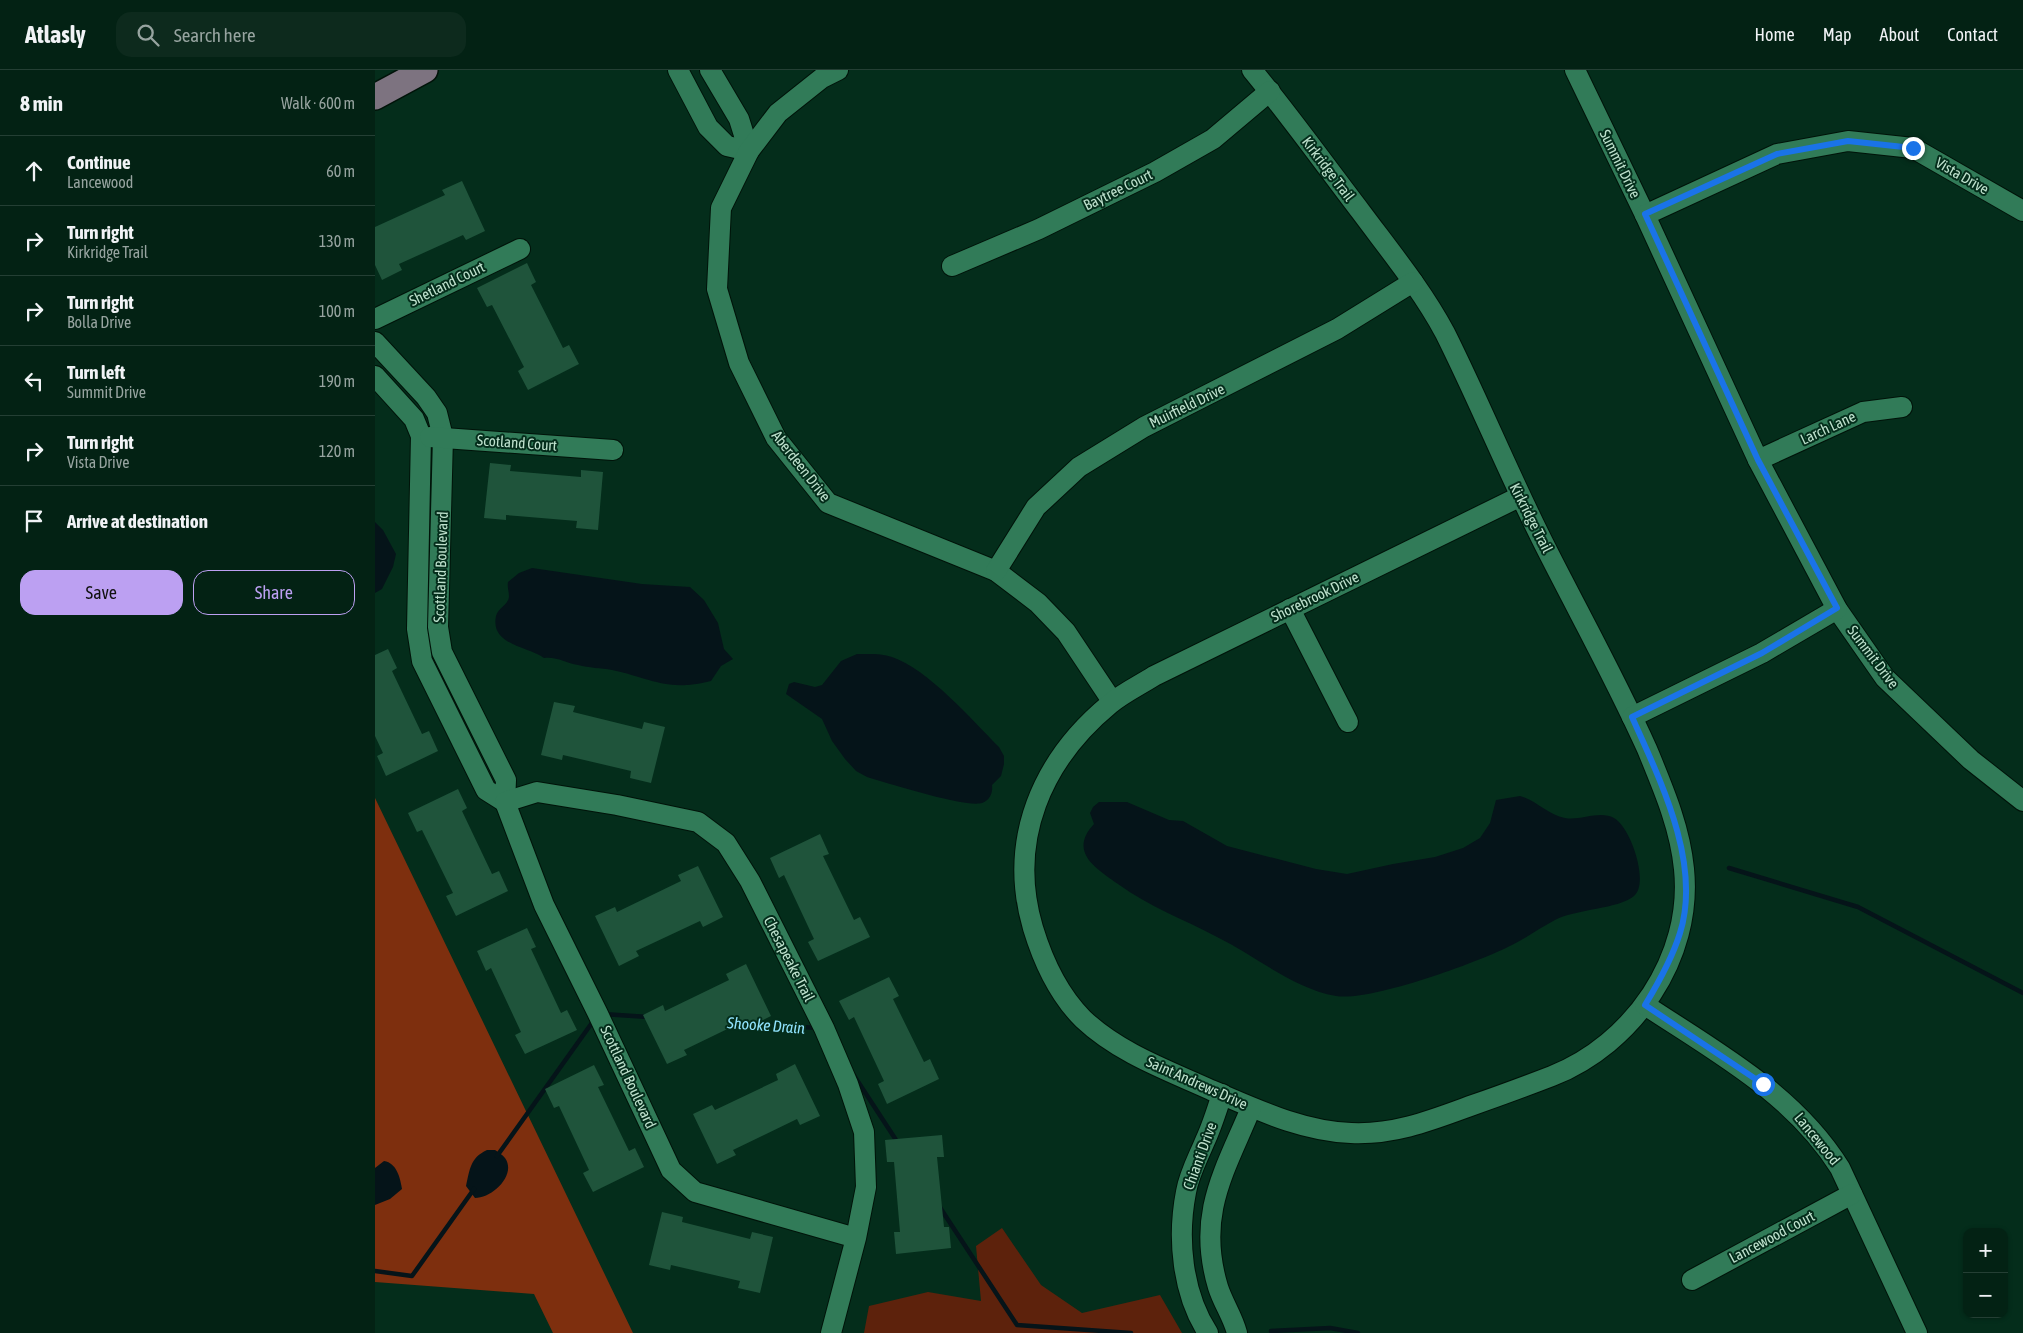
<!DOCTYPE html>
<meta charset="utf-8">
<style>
body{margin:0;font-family:"Asap Condensed",sans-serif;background:#0d2a1d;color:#f1f3f6}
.controls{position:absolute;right:15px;bottom:15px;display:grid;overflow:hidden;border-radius:10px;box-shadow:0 1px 4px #0004}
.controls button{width:45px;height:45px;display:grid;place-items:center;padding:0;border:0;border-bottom:1px solid #243f34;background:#032214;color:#f1f3f6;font:25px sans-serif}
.stop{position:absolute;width:15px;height:15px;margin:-11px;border:4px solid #1a73e8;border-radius:50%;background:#fff}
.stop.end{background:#1a73e8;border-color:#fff;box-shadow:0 1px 5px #0008}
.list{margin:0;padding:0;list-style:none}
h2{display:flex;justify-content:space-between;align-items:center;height:65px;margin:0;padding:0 20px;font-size:21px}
h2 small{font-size:16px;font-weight:400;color:#97a4a0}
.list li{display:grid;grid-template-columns:32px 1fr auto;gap:15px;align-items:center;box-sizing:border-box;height:70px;padding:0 20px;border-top:1px solid #243f34}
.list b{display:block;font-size:19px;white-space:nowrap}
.list p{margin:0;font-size:16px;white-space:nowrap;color:#97a4a0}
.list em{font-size:16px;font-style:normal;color:#97a4a0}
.actions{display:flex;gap:10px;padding:15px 20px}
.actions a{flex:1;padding:11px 0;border:1px solid #bca0f2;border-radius:15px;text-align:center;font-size:18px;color:#bca0f2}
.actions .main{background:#bca0f2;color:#111}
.icon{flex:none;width:28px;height:28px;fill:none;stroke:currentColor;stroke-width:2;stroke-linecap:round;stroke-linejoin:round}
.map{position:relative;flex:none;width:1648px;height:1263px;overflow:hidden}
header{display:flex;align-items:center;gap:30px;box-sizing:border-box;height:70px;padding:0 25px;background:#032214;border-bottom:1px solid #243f34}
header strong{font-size:24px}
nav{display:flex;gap:28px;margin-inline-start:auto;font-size:18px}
.search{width:350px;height:45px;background:#0d2a1d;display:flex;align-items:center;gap:12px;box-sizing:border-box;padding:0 18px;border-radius:15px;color:#97a4a0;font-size:19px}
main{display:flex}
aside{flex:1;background:#032214}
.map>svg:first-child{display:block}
.green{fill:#5d220c}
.forest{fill:#7e2f0e}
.water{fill:#051419}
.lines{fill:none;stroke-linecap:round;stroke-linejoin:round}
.stream{stroke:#051419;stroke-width:4.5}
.building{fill:#1f543b}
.minor-casing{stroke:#001309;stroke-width:22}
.major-casing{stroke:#001309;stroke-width:28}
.minor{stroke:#317b58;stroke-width:20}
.major{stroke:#7d7380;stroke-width:25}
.route{stroke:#1a73e8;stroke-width:6}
.labels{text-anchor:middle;stroke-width:4;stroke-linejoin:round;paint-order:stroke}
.street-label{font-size:15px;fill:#bee1cd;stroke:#042d1b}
.water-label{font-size:16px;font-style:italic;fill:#91e4fe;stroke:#042d1b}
</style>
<header>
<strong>Atlasly</strong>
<div class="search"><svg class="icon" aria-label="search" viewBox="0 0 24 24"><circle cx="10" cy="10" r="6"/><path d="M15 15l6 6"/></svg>Search here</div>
<nav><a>Home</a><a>Map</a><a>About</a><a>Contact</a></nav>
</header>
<main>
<aside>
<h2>8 min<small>Walk · 600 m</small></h2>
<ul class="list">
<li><svg class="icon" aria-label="ahead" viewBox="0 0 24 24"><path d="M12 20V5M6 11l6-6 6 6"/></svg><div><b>Continue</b><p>Lancewood</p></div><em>60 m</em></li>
<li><svg class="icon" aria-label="right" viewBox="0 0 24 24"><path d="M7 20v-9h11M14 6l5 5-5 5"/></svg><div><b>Turn right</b><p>Kirkridge Trail</p></div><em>130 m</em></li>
<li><svg class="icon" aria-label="right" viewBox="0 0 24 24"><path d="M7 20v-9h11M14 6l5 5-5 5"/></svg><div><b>Turn right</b><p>Bolla Drive</p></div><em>100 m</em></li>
<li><svg class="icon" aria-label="left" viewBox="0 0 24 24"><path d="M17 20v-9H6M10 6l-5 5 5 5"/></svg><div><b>Turn left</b><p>Summit Drive</p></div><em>190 m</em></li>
<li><svg class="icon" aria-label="right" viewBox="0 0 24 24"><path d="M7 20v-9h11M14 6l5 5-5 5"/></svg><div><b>Turn right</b><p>Vista Drive</p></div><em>120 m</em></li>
<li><svg class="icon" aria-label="arrive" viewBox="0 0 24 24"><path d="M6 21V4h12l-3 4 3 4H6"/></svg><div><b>Arrive at destination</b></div></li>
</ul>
<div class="actions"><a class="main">Save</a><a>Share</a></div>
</aside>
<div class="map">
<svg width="1648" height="1263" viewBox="0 0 1648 1263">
<rect width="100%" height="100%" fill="#042d1b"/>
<polygon class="green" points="627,1158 666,1215 707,1243 785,1225 807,1263 489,1263 494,1236 553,1222 606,1231 601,1176"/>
<polygon class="forest" points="0,728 258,1263 178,1263 159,1224 0,1212"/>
<g class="water">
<polygon points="0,452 8,460 21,484 18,497 7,519 0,523"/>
<path d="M157 498 267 514 315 517 329 530 343 553 349 579 358 589 346 596 336 611C291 622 279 609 237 600 226 598 214 598 203 595 191 593 181 586 169 588 152 576 115 575 121 546 123 538 133 535 134 527 134 521 132 517 133 512L144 503Z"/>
<path d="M482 584C493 584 506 583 517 587 553 599 597 650 624 677L629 686V694L626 706 617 715C618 723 615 730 607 733 591 738 512 713 492 707L481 701 470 689 457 671 447 649 411 624 414 614 419 612 440 617 447 615 466 591Z"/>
<path d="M1145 726C1161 730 1173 745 1190 748 1205 751 1225 740 1239 748 1255 756 1275 813 1259 826 1244 839 1201 839 1180 850 1165 858 1151 868 1137 875 1104 892 995 932 961 926 917 918 881 886 842 867 808 849 775 837 743 814 721 798 693 782 719 754L715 743 718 737 724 732H752L794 750 808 751 852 776 941 799 972 804 1018 794 1060 787 1088 778 1105 768 1115 753 1121 730Z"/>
<path d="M112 1080H120C123 1082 128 1085 130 1088 142 1105 117 1128 100 1128L91 1116C95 1099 95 1088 112 1080Z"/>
<path d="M9 1091C22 1093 25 1108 27 1119L15 1129 0 1135V1098Z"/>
</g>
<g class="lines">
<g class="stream">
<polyline points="1354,798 1483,837 1648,923"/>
<polyline points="228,944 273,947"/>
<polyline points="361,953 443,958"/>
<polyline points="478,1004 523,1073"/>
<polyline points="122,1086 219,950"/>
<polyline points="564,1136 642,1255 756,1263"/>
<polyline points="0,1201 37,1206 99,1119"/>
<polyline points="896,1261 955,1258 983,1263"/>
</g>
</g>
<g class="building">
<polygon points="87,111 110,161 91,170 88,165 24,194 27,200 7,210 0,195 0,157 70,125 67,120"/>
<polygon points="152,193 161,212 156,215 188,278 194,275 204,294 153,320 143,301 149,297 117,235 112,237 102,218"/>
<polygon points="115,393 136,395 135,401 206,407 206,400 228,402 223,460 201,458 202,451 131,445 131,450 109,448"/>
<polygon points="13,579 22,598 17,601 47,664 54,661 63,681 11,706 2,686 8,683 0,666 0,585"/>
<polygon points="179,632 200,636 198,642 267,659 269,652 290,657 276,713 255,708 256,701 188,685 187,690 166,685"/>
<polygon points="83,719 92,738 87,741 117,804 124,801 133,821 81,846 71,826 78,823 47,760 42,762 33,743"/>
<polygon points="445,764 454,784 448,786 479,850 485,847 495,867 443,891 433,872 439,869 409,805 404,808 395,788"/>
<polygon points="323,796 348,847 328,857 325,851 261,881 264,886 244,896 220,846 240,837 242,842 306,811 303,805"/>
<polygon points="152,858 161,877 156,879 186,943 192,940 202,960 150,984 140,965 146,962 116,898 111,901 102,881"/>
<polygon points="371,894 396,946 376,956 373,949 309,980 312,985 292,994 268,945 288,935 290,941 354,910 351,904"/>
<polygon points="514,907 524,926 518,929 549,992 555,989 564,1009 512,1034 503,1014 509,1011 479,947 474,950 464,931"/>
<polygon points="420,994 445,1046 425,1055 422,1049 358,1080 361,1085 342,1094 318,1044 337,1035 340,1040 403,1010 401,1004"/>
<polygon points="219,995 229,1015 223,1017 254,1081 260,1078 269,1097 218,1122 208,1103 214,1100 184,1036 179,1038 170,1019"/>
<polygon points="567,1065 569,1087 562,1087 569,1157 574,1157 576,1178 521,1184 519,1162 525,1162 519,1092 512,1092 510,1070"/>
<polygon points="287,1142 308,1147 307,1152 375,1169 377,1162 398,1167 385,1223 363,1218 365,1211 296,1195 295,1200 274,1195"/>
</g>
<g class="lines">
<defs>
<g id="minor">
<polyline points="303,0 333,57 352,76 374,81 364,49 335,0"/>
<polyline points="463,0 447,8 403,43 374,81 346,138 342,219 364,293 401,368 453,433 621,501 663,533 691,562 737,631"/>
<path d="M877 0C915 46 950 95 986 142 1015 181 1047 220 1070 263 1106 335 1136 410 1173 482 1206 547 1242 612 1272 679 1288 718 1305 757 1309 799 1318 888 1258 974 1177 1006 1151 1016 1124 1026 1098 1035 1057 1050 1020 1065 976 1063 926 1061 881 1039 836 1020 792 1000 744 983 708 949 683 924 668 891 658 858 632 770 667 690 735 634 748 623 765 615 779 606L1144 427"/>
<polyline points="1200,0 1270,145 1383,390 1462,539 1510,608 1596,690 1648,731"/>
<polyline points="1270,145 1402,84 1473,71 1538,78 1648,141"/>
<polyline points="577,196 664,159 780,102 838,69 895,21"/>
<polyline points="0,249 145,179"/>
<polyline points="0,272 51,327 62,343 68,367 63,557 67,582 131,710 130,732 111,720 47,591 42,559 46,366 39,349 0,306"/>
<polyline points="55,367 238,380"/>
<polyline points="1383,390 1488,342 1527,337"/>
<polyline points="621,501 661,437 704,397 769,357 962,259 1038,212"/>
<polyline points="915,539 973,652"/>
<polyline points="1257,647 1387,583 1462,539"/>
<path d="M1270 935C1341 982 1419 1024 1465 1098L1542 1263"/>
<polyline points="1317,1210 1477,1124"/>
<polyline points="456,1263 481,1168 491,1117 489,1062 473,1014 449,958 375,811 351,773 323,752 242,735 162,722 130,732 169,835 223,944 296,1100 320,1122 481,1168"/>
<path d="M833 1263C807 1223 802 1168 811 1122 814 1104 823 1088 830 1071 837 1056 842 1040 847 1024"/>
<path d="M862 1263C858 1247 848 1233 843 1217 821 1144 850 1101 876 1038"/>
</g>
<polyline id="major" points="0,27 50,0"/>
</defs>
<use href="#minor" class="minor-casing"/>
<use href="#major" class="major-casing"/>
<use href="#minor" class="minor"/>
<use href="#major" class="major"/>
</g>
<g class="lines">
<path class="route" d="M1388 1014 1270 935C1284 912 1297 889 1305 863 1327 793 1285 710 1257 647L1387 583 1462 538 1383 390 1270 144 1402 84 1473 71 1538 78"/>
</g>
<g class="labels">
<g class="street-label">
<text transform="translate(1245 94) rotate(64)" y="5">Summit Drive</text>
<text transform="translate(953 99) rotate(53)" y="5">Kirkridge Trail</text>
<text transform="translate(1587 106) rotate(30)" y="5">Vista Drive</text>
<text transform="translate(743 120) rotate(-26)" y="5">Baytree Court</text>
<text transform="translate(72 214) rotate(-26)" y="5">Shetland Court</text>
<text transform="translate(812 336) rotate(-26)" y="5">Muirfield Drive</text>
<text transform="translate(1453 358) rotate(-25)" y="5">Larch Lane</text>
<text transform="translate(142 373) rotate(4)" y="5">Scotland Court</text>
<text transform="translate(426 396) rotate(52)" y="5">Aberdeen Drive</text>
<text transform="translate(1156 448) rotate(63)" y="5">Kirkridge Trail</text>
<text transform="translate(66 497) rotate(-88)" y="5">Scottland Boulevard</text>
<text transform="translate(940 527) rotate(-26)" y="5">Shorebrook Drive</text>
<text transform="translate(1498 587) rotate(53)" y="5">Summit Drive</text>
<text transform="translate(414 889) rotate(63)" y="5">Chesapeake Trail</text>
<text transform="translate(253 1007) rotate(65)" y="5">Scottland Boulevard</text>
<text transform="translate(822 1013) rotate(24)" y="5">Saint Andrews Drive</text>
<text transform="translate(1442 1069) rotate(51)" y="5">Lancewood</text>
<text transform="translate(825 1086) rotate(-70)" y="5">Chianti Drive</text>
<text transform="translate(1397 1167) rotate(-28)" y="5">Lancewood Court</text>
</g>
<g class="water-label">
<text transform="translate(391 955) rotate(4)" y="6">Shooke Drain</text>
</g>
</g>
</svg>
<div class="controls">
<button>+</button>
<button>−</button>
</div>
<div class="stop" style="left:1388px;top:1014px"></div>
<div class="stop end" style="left:1538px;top:78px"></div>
</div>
</main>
